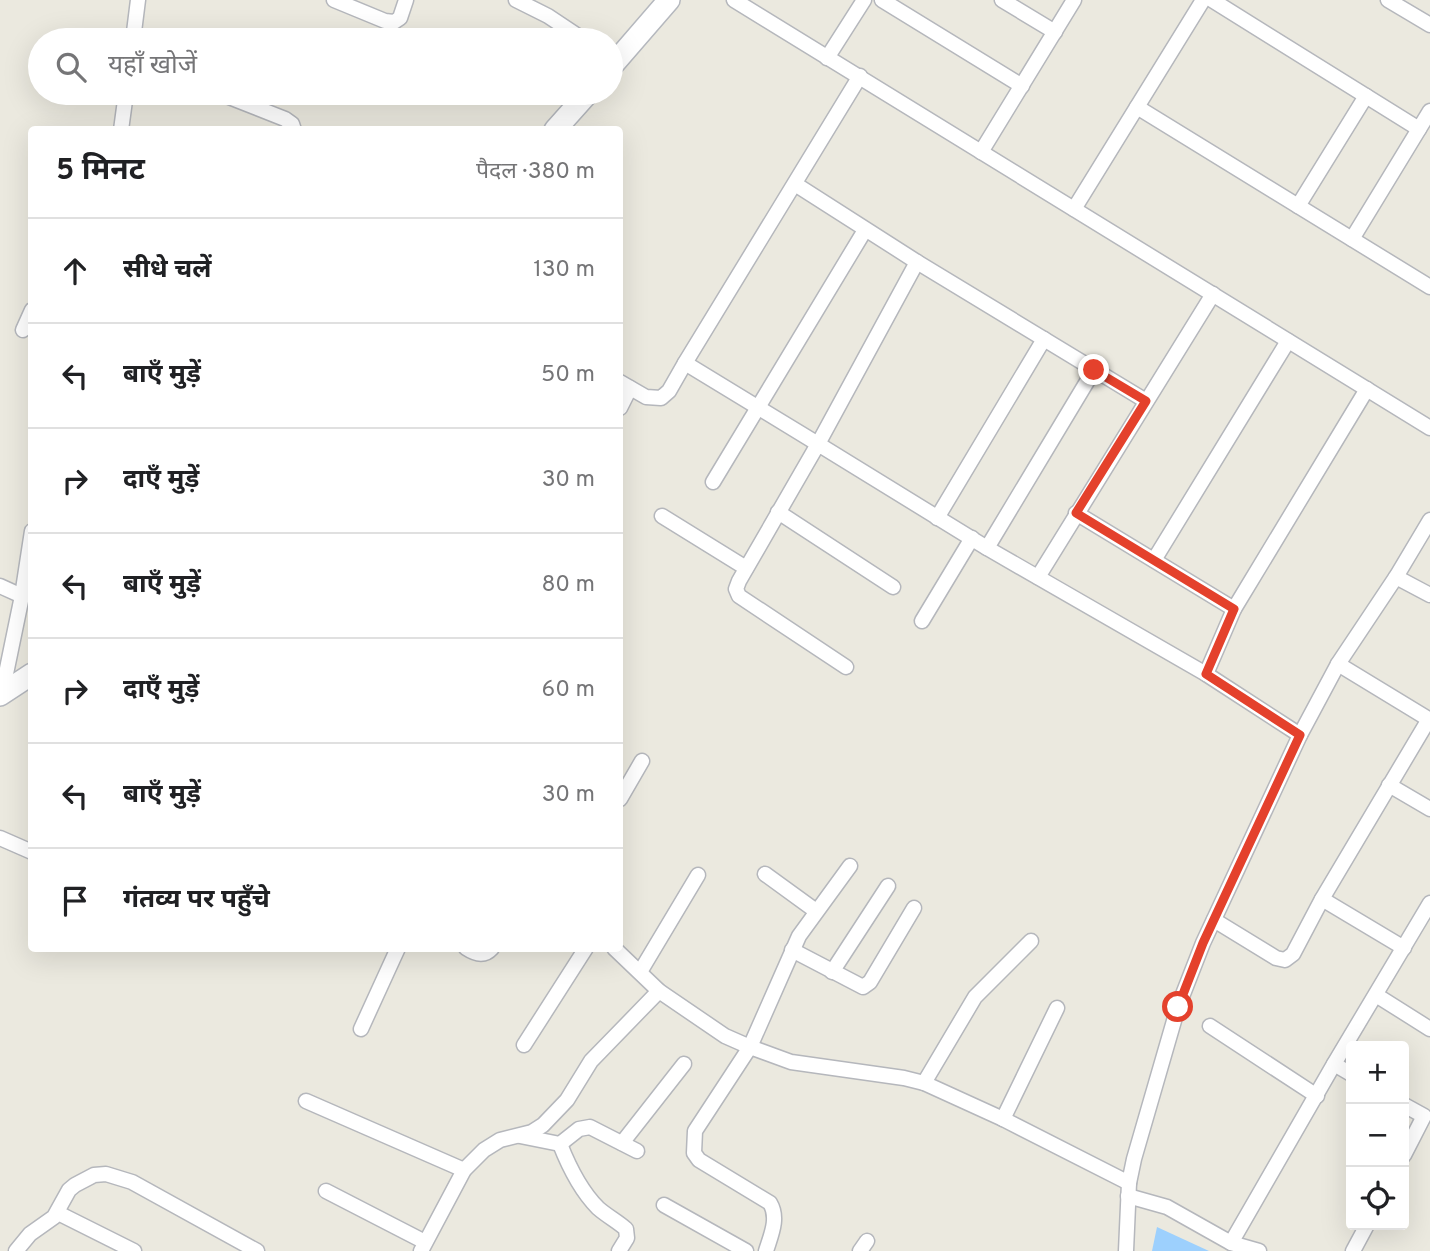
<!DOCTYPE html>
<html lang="hi">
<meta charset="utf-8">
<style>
body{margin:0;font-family:Overpass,"Noto Sans Devanagari",sans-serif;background:#f2f2f2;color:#202124}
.controls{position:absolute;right:21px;bottom:21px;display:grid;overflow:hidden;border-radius:7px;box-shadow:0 7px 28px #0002}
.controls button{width:63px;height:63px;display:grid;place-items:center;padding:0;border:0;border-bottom:2px solid #e0e0e0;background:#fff;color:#202124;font:35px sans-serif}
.stop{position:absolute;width:21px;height:21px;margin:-16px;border:5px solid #e4412c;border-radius:50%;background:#fff}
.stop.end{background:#e4412c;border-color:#fff;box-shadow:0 2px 7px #0008}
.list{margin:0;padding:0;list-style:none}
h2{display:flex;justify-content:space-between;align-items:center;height:91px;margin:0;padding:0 28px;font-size:30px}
h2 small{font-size:23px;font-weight:400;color:#757577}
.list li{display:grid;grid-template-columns:46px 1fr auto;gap:21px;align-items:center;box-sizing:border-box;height:105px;padding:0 28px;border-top:2px solid #e0e0e0}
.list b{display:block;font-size:26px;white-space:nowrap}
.list em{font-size:23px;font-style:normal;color:#757577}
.icon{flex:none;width:38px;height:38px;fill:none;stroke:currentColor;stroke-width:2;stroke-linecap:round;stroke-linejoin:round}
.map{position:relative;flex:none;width:1430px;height:1251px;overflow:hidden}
.search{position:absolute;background:#fff;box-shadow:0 7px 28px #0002;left:28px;top:28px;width:595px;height:77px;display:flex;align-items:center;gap:18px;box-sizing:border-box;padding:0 24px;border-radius:38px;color:#757577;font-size:26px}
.panel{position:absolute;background:#fff;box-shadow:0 7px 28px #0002;left:28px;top:126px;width:595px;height:826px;border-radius:7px}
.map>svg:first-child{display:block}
.water{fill:#9dd0fd}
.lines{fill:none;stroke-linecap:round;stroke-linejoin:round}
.street-casing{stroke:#b5b7bc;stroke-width:17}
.secondary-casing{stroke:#b5b8be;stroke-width:24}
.street{stroke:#fff;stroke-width:14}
.secondary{stroke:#fff;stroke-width:21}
.route{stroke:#e4412c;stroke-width:9}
</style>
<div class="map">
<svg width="1430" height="1251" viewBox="0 0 1430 1251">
<rect width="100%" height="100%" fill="#ebe9df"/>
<polygon class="water" points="1157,1227 1209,1251 1152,1251"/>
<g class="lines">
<defs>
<g id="street">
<polyline points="334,0 385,21 394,22 400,18 406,0"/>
<polyline points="516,0 548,16 584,40"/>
<polyline points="734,0 1430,428"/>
<polyline points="882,0 1022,86"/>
<polyline points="1002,0 1055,32"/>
<polyline points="1212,0 1419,129"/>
<polyline points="1388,0 1430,25"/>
<polyline points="133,40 138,0"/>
<polyline points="827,58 864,0"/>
<polyline points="860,76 685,363 818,444 917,262"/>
<polyline points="219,93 285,119 292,124 294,130"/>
<polyline points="1137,107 1430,287"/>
<polyline points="121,130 126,93"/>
<polyline points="981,152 1074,0"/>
<polyline points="795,184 917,262 1146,401"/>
<polyline points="1298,206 1366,96"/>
<polyline points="1074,209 1203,0"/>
<polyline points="1352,239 1430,111"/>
<polyline points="23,330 32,310"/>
<polyline points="620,382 646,397 661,398 669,391 685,363"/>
<polyline points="620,408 630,388"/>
<polyline points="713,482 865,230"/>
<polyline points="778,512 893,587"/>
<polyline points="1076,513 1234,609"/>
<polyline points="662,516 746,568"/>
<polyline points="937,518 1044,339"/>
<polyline points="987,548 1094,370"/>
<polyline points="1154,560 1288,341"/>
<polyline points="1038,577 1213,294"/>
<polyline points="1396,577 1430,595"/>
<polyline points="0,586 22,596"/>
<polyline points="922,621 972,538"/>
<polyline points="1338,664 1430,720"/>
<polyline points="846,667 739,596 736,589 739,581 818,444 987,548 1206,674 1300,735"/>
<polyline points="1206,674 1234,609 1367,389"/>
<polyline points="2,693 22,596 32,531"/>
<polyline points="1389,785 1430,809"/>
<polyline points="620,799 642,761"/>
<polyline points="0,838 32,852"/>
<polyline points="765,874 816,911"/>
<polyline points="1322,899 1404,948"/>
<polyline points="1214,920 1276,958 1285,960 1293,954 1322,899 1429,719"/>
<path d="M466 948C475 954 484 957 492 948"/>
<polyline points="614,948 659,991 725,1036 750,1047 791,1062 904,1078 924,1083 1003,1119 1129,1183"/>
<polyline points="792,950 863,987 870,982 914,908"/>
<polyline points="640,972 698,875"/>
<polyline points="832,972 888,886"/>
<polyline points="1376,995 1430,1029"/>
<polyline points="1210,1026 1317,1096"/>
<polyline points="361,1029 398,948"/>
<polyline points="524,1045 586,948"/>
<polyline points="1334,1064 1351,1074"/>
<polyline points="924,1083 975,997 1031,941"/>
<polyline points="306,1101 464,1170"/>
<polyline points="1404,1105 1424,1116 1404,1155"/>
<polyline points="1003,1119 1057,1008"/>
<polyline points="520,1136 560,1144 579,1129 590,1127 637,1151"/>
<polyline points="622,1143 684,1064"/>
<path d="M560 1144C569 1167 580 1190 598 1208 607 1216 617 1221 626 1229L627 1238 619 1251"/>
<polyline points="326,1191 425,1242"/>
<polyline points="1128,1196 1167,1207 1231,1243 1259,1251"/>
<polyline points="664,1205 746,1251"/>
<polyline points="58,1213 134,1251"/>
<polyline points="1231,1243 1334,1064 1430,903"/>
<polyline points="16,1251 30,1234 54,1217 69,1190 75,1185 94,1175 106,1174 132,1182 257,1251"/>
<polyline points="421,1251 464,1170 484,1150 500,1140 532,1132 543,1125 567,1100 591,1061 659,991"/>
<path d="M766 1251C771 1235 779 1218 770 1203L699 1160 694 1153 695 1131 750 1047 799 936 850 866"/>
<polyline points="860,1251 867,1241"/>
<polyline points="1126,1251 1129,1183 1134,1159 1178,1007 1203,943 1300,735 1338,664 1396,577 1430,520"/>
<polyline points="1353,1251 1367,1225"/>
</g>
<g id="secondary">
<polyline points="611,67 669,0"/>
<polyline points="555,130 588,93"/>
<polyline points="0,695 32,674"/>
</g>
</defs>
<use href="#street" class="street-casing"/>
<use href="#secondary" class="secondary-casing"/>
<use href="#street" class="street"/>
<use href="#secondary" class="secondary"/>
</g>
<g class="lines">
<polyline class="route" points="1094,370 1146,401 1076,513 1234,609 1206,674 1300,735 1203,943 1178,1007"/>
</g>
</svg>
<div class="controls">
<button>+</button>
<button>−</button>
<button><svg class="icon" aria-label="locate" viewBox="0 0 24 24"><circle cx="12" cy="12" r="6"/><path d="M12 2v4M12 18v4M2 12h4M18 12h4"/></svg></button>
</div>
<div class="stop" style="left:1178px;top:1007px"></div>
<div class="stop end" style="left:1094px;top:370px"></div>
<div class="search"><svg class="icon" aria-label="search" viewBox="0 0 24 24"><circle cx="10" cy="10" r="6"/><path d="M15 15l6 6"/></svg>यहाँ खोजें</div>
<section class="panel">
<h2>5 मिनट<small>पैदल · 380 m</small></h2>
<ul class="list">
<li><svg class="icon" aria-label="ahead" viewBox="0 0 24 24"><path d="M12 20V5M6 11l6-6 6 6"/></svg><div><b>सीधे चलें</b></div><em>130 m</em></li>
<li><svg class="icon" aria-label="left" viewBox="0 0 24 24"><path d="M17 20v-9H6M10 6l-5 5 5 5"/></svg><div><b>बाएँ मुड़ें</b></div><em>50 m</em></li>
<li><svg class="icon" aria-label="right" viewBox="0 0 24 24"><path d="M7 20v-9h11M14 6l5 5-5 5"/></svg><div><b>दाएँ मुड़ें</b></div><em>30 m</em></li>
<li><svg class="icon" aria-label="left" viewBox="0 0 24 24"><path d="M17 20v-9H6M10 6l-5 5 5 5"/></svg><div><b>बाएँ मुड़ें</b></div><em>80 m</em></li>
<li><svg class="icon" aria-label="right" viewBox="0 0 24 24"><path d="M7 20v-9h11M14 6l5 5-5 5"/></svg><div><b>दाएँ मुड़ें</b></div><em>60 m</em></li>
<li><svg class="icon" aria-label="left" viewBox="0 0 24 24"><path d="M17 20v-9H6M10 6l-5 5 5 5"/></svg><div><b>बाएँ मुड़ें</b></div><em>30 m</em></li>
<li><svg class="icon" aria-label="arrive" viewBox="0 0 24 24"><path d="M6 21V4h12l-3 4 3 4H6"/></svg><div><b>गंतव्य पर पहुँचे</b></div></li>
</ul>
</section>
</div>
